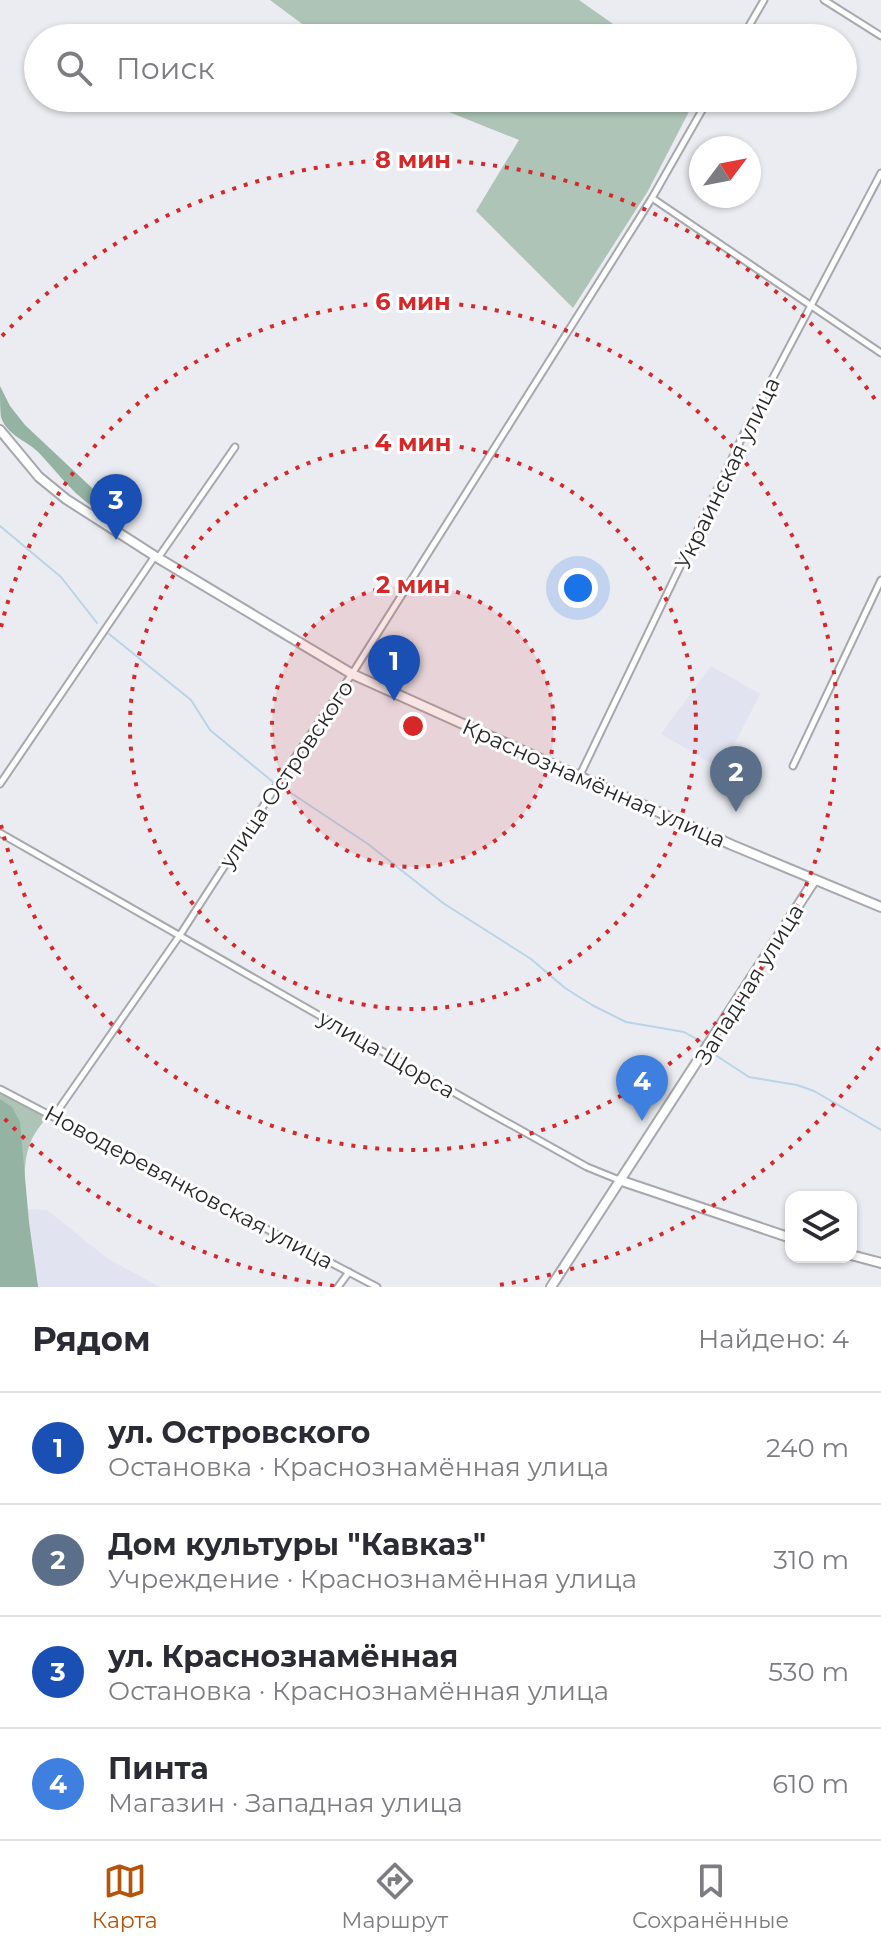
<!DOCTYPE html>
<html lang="ru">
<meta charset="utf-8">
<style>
body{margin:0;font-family:Montserrat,sans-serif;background:#f7f7f7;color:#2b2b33}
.controls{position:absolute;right:24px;bottom:24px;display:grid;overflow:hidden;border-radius:16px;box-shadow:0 2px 6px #0004}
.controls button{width:72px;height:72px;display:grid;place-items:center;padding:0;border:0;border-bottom:2px solid #e1e1e2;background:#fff;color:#2b2b33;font:40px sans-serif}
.compass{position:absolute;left:689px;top:136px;width:72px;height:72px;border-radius:50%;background:#fff;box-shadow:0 2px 6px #0004;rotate:58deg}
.you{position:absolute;left:578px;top:588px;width:28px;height:28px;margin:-20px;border:6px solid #fff;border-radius:50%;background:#1a73e8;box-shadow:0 0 0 12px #1a73e833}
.badge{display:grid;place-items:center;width:52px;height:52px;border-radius:50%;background:#b45309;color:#fff;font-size:26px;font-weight:700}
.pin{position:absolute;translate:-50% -66px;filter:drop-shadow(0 2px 4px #0008)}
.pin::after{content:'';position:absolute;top:42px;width:28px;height:24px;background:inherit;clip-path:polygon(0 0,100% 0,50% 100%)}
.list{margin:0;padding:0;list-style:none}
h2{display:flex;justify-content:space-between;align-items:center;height:104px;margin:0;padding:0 32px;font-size:34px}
h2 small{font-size:26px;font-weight:400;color:#7c7c81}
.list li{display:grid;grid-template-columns:52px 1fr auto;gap:24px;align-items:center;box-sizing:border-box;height:112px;padding:0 32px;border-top:2px solid #e1e1e2}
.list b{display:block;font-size:30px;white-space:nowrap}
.list p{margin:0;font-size:26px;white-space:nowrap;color:#7c7c81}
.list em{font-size:26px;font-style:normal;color:#7c7c81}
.icon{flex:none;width:44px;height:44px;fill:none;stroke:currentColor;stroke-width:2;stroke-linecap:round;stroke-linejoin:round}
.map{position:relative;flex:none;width:881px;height:1287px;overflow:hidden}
.search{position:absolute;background:#fff;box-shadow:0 2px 6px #0004;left:24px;right:24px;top:24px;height:88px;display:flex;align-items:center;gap:20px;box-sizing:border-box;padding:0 28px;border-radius:44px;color:#7c7c81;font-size:30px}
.sheet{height:552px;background:#fff}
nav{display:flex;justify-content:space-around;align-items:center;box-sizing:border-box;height:112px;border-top:2px solid #e1e1e2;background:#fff;font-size:22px;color:#7c7c81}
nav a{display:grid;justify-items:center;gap:4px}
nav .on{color:#b45309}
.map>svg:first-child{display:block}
.built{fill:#e1e3f0}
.green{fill:#adc4b7}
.forest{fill:#94b3a2}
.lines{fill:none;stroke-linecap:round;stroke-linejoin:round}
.stream{stroke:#b7d4e8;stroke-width:2}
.minor-casing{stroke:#a7a8ad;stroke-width:9}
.secondary-casing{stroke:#a7a8ad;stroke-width:12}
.minor{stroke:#fff;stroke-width:5}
.secondary{stroke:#fff;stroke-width:8}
.ring{fill:none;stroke:#d62828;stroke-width:4;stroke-dasharray:4 8}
.labels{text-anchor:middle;stroke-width:6;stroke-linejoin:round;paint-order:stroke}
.street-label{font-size:22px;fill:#272729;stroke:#fff}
.centre{fill:#d62828;stroke:#fff;stroke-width:4}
.ring-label{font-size:24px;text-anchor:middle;font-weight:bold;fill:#d62828;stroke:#fff;stroke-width:6;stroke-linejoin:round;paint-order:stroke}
</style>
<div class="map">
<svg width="881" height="1287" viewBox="0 0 881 1287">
<rect width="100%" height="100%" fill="#ebecf1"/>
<g class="built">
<polygon points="711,666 760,694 724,764 716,766 661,734"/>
<polygon points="27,1209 47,1210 108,1259 160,1287 38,1287"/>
</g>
<g class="green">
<polygon points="270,0 579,0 633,38 321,38"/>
<polygon points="414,98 696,98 648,191 573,308 476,211 519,140"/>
<path d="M0 1093 47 1117C41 1125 33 1134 30 1144 16 1179 33 1249 38 1287H0Z"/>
</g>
<g class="forest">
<path d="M0 386 10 406 25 425 108 503V511C85 512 53 466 37 451 25 440 7 435 1 417 0 409 0 395 0 386Z"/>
<polygon points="0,1099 12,1107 20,1122 29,1222 38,1287 0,1287"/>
</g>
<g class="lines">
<g class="stream">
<polyline points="0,526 61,577 97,623"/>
<polyline points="109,634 191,700 210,730 273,782"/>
<polyline points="282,787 368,844 443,903 531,959 565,988 592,1005 626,1022 684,1032 702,1042"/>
<polyline points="717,1056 749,1077 797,1085 814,1091 881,1130"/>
</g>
<defs>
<g id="minor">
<polyline points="824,0 881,36"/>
<polyline points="742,38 764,0"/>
<polyline points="652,198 881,353"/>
<polyline points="158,558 235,447"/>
<polyline points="793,766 881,580"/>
<polyline points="580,775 749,423 881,173"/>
<polyline points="0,784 155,556"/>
<polyline points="0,833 483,1109 587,1167 619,1180"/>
<polyline points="0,1089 377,1287"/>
<polyline points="54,1116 180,935 293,760 352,674 652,198 709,98"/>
<polyline points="338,1287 349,1272"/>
</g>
<g id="secondary">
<polyline points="0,430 39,477 66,499 158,558 352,674 732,845 881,907"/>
<polyline points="619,1180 791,1238"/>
<polyline points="851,1255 881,1263"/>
<polyline points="551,1287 814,881"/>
</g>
</defs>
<use href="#minor" class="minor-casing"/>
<use href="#secondary" class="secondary-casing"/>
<use href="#minor" class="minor"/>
<use href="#secondary" class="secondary"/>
</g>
<circle cx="413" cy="726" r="141" fill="#d62828" fill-opacity=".12"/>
<g class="ring">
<circle cx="413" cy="726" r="141"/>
<circle cx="413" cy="726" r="283"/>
<path d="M1 627A424 424 0 1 1 1 825"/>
<path d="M879 1047A566 566 0 0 1 492 1286M334 1286A566 566 0 0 1 2 1116M2 336A566 566 0 0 1 879 405"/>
</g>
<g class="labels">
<g class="street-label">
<text transform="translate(727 473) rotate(-64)" y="8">Украинская улица</text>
<text transform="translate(286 774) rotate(-56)" y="8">улица Островского</text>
<text transform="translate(594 783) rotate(24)" y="8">Краснознамённая улица</text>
<text transform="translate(749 984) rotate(-58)" y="8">Западная улица</text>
<text transform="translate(387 1054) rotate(30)" y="8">улица Щорса</text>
<text transform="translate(189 1187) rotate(28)" y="8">Новодеревянковская улица</text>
</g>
</g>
<circle cx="413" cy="726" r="12" class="centre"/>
<g class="ring-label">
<text x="413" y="168">8 мин</text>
<text x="413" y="310">6 мин</text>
<text x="413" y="451">4 мин</text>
<text x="413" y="593">2 мин</text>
</g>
</svg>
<div class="controls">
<button><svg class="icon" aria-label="layers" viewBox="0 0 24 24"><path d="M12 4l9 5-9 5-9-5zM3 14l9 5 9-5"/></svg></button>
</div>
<svg class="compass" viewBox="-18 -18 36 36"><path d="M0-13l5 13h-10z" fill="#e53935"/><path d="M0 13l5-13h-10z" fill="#7c7c81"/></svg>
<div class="you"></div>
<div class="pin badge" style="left:394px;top:701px;background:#1a4fb4">1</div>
<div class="pin badge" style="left:736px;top:812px;background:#5c6f8a">2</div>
<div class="pin badge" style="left:116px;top:540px;background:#1a4fb4">3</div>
<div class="pin badge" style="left:642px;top:1121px;background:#3f7fe0">4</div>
<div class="search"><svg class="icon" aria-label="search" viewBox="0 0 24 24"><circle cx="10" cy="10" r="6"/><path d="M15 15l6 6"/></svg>Поиск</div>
</div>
<section class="sheet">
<h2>Рядом<small>Найдено: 4</small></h2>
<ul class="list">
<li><span class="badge" style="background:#1a4fb4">1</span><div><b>ул. Островского</b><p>Остановка · Краснознамённая улица</p></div><em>240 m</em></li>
<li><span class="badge" style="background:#5c6f8a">2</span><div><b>Дом культуры &quot;Кавказ&quot;</b><p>Учреждение · Краснознамённая улица</p></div><em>310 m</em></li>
<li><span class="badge" style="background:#1a4fb4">3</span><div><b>ул. Краснознамённая</b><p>Остановка · Краснознамённая улица</p></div><em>530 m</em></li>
<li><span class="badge" style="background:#3f7fe0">4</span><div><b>Пинта</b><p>Магазин · Западная улица</p></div><em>610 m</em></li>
</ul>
</section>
<nav>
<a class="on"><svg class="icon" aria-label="map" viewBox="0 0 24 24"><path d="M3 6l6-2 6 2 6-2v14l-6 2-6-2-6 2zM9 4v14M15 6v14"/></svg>Карта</a>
<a><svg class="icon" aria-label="directions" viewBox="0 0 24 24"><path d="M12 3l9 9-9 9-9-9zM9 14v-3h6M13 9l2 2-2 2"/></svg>Маршрут</a>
<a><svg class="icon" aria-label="saved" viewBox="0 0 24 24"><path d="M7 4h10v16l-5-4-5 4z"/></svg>Сохранённые</a>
</nav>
